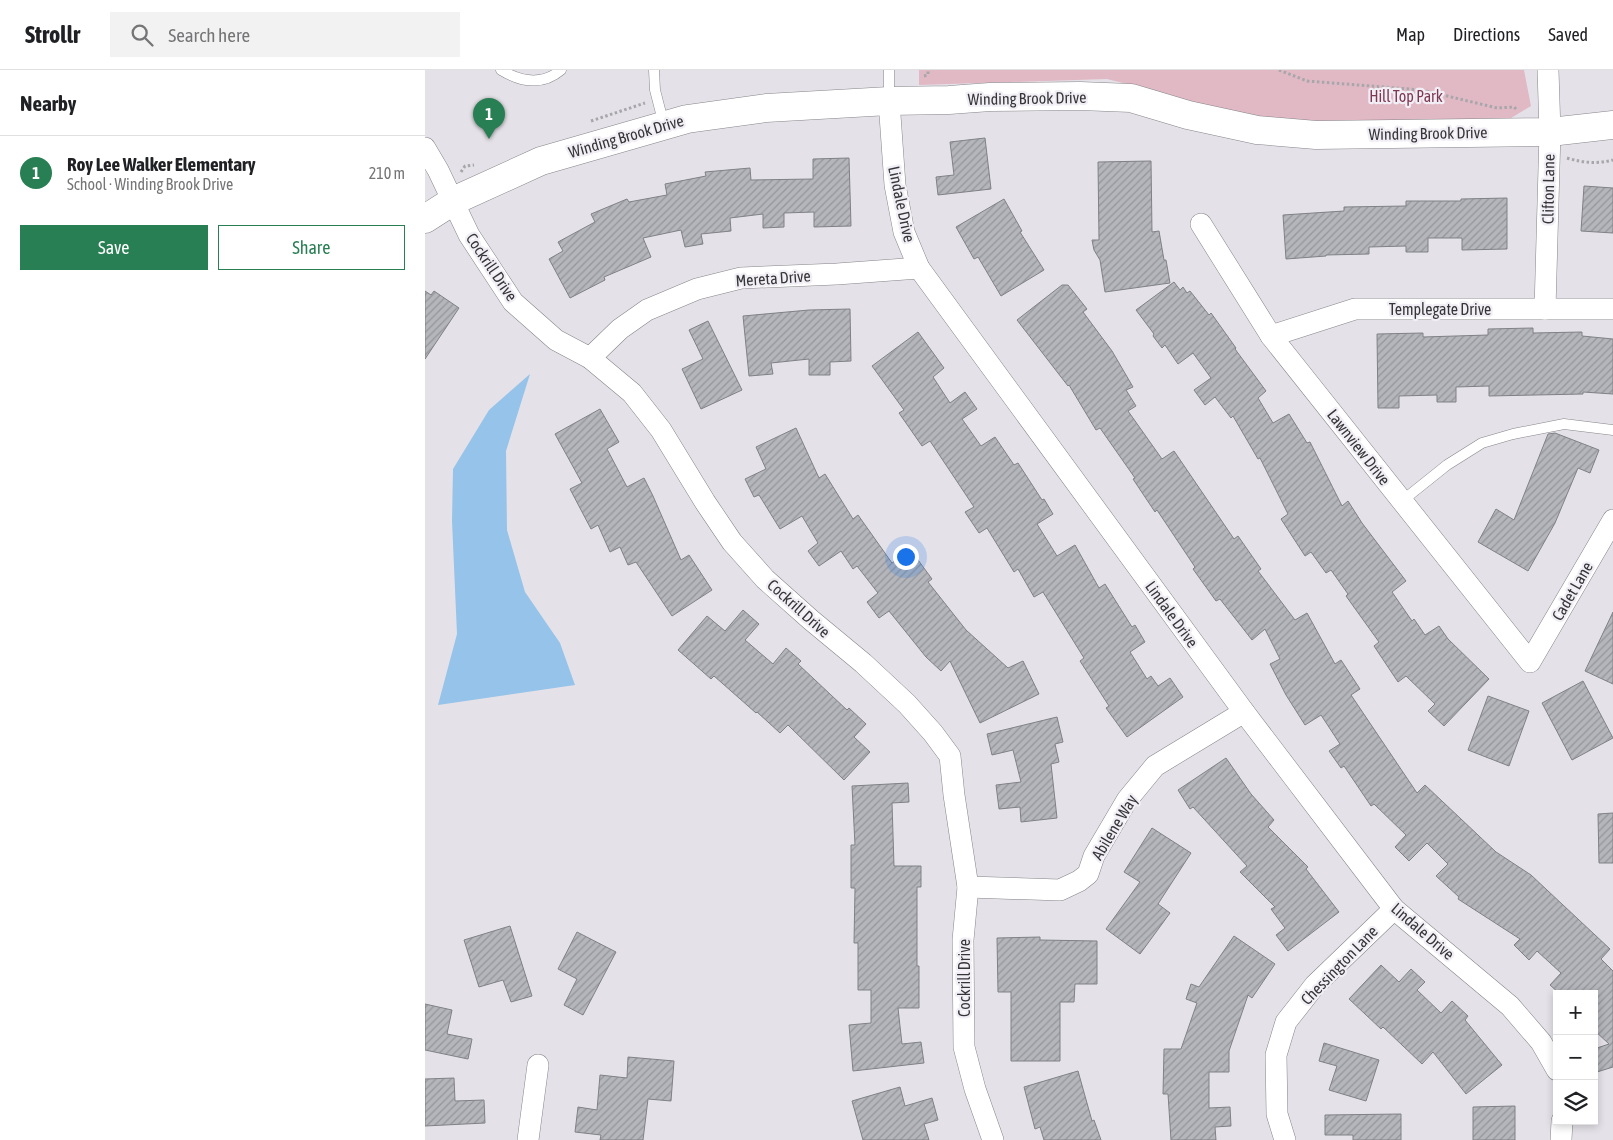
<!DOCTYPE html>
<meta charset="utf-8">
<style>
body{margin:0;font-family:"Asap Condensed",sans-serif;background:#f2f2f2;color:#202124}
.controls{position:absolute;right:15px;bottom:15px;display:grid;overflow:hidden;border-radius:0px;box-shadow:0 2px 8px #0003}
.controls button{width:45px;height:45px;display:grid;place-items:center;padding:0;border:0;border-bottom:1px solid #e0e0e0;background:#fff;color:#202124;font:25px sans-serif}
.you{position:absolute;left:480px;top:486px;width:18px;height:18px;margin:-12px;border:4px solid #fff;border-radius:50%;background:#1a73e8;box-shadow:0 0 0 8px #1a73e833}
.badge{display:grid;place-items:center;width:32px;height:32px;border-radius:50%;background:#287f53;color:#fff;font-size:16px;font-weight:700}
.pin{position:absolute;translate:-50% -41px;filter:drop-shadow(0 1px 2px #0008)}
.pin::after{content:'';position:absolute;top:26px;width:18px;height:15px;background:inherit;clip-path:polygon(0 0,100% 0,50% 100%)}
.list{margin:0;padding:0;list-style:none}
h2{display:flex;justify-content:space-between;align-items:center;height:65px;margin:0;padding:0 20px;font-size:21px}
h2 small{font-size:16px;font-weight:400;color:#757577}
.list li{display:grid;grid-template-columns:32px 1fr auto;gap:15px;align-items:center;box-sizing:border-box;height:75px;padding:0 20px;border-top:1px solid #e0e0e0}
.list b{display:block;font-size:19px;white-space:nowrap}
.list p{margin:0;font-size:16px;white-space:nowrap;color:#757577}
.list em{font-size:16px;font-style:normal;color:#757577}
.actions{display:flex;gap:10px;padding:15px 20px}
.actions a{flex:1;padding:11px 0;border:1px solid #287f53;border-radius:0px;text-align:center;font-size:18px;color:#287f53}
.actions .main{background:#287f53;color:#fff}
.icon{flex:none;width:28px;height:28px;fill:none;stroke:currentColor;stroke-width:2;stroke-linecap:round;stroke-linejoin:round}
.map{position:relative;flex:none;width:1188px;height:1070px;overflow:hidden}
header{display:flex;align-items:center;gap:30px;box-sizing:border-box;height:70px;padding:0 25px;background:#fff;border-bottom:1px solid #e0e0e0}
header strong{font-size:24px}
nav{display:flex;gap:28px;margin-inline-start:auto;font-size:18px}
.search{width:350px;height:45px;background:#f2f2f2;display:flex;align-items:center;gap:12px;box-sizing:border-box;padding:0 18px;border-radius:0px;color:#757577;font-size:19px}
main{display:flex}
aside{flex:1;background:#fff}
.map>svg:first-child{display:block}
.park{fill:#e1b9c5}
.water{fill:#95c3e9}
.building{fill:url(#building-hatch);stroke:#7f8186}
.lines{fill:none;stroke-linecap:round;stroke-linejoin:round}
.lane-casing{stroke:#868489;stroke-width:11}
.street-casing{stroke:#868489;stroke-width:22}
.secondary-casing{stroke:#868489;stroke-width:29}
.path{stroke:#a7a6aa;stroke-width:3;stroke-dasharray:2.5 2.5;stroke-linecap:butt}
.lane{stroke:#fff;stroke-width:10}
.street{stroke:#fff;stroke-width:21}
.secondary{stroke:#fff;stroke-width:28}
.labels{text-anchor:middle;stroke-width:4.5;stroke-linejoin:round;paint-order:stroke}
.park-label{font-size:16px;fill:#7f3852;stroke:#f1eff5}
.street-label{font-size:16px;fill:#363638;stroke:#f1eff5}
</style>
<header>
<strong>Strollr</strong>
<div class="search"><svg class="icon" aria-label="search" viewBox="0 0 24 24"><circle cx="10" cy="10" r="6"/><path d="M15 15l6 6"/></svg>Search here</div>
<nav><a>Map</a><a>Directions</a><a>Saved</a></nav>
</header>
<main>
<aside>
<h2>Nearby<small></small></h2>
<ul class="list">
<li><span class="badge">1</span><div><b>Roy Lee Walker Elementary</b><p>School · Winding Brook Drive</p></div><em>210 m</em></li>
</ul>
<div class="actions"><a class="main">Save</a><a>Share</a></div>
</aside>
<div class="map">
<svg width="1188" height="1070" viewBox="0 0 1188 1070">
<defs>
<pattern id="building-hatch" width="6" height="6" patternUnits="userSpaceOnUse" patternTransform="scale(1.25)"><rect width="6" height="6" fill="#b5b6bc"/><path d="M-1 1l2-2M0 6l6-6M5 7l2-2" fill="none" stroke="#94959a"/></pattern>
</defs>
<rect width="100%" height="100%" fill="#e4e2e8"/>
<polygon class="park" points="494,0 1099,0 1106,36 1076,54 860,54 811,46 745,25 682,9 494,15"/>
<polygon class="water" points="105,304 81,381 82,460 100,522 135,573 150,615 13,635 32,564 27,451 28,399 64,340"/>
<g class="building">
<polygon points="560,68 566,119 513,125 511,107 529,105 525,72"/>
<polygon points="424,88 426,156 389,157 389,142 359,143 359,157 338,158 338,144 305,148 306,161 276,164 278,174 260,177 256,160 218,168 226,187 179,207 180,210 145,228 124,189 138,181 133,172 170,152 166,144 202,129 204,132 242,125 240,114 281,106 280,102 325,98 326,110 388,109 388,89"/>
<polygon points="726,91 727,162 734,161 739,190 741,190 745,213 680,222 675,190 669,180 667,170 674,170 673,92"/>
<polygon points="1159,116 1188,118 1188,163 1156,161"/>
<polygon points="1082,128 1082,179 1037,180 1037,168 1003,168 1003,182 981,182 981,176 944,177 944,184 901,185 901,186 861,189 858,145 919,141 919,137 981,136 981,131 1036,131 1036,129"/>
<polygon points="579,129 597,161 595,162 619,200 576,226 553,187 549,189 531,157"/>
<polygon points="749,212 755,220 758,217 762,223 765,221 784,245 786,243 811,278 810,279 841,321 833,328 848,353 864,344 882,373 885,372 917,436 923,431 937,453 981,511 967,522 987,551 989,549 1000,565 1014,556 1023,569 1064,609 1019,656 1003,641 1010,634 981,606 973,612 949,576 954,572 921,526 923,524 906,500 901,503 886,482 880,486 856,449 863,444 835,388 833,389 808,346 806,348 790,327 780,335 769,320 786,308 768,283 753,294 740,275 737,278 728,266 729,264 711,240"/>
<polygon points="637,215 643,215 662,239 658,242 687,281 708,317 701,320 711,336 703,341 737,389 749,381 809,469 813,466 836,499 833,501 870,550 882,543 910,594 916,590 935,619 926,625 992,723 1000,715 1071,782 1106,805 1185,879 1176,889 1188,901 1188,997 1172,1002 1169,993 1169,979 1184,974 1169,960 1169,924 1135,924 1125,915 1136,903 1112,881 1104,890 1089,875 1095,869 1033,829 1034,827 1011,806 1023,794 1002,773 984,791 970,777 981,765 949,734 946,736 919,696 916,698 904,681 915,674 896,645 880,655 861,625 845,594 855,589 840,559 827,570 795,529 791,531 768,499 770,497 732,440 730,442 708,409 710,408 675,358 671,360 644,315 643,316 592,250"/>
<polygon points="0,221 6,225 9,221 34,238 0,289"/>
<polygon points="425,239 426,291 405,292 405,305 384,305 384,289 346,293 348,304 324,306 318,246 384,240"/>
<polygon points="283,251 317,320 276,339 257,299 278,289 264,260"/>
<polygon points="1108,258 1108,263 1157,262 1157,266 1188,269 1188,324 1158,322 1158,324 1064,326 1064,316 1031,317 1031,332 1012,332 1012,325 974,326 974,338 953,338 952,264 998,263 998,267 1063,265 1063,259"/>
<polygon points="493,262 519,298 508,307 525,333 540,322 552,339 537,349 556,376 570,367 589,395 593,393 617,430 619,429 628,444 612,454 632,486 650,475 674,518 680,514 707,557 710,555 720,572 705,582 722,609 726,606 733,616 745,608 758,627 702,667 681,638 684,636 655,591 659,588 618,522 609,527 593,499 589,502 562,458 554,463 540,442 549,437 505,371 497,376 474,343 479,340 447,296"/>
<polygon points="175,339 194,372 182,379 202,417 219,408 228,426 256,490 264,485 287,520 247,546 211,492 203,495 195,477 185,482 173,455 166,459 145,419 157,413 130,364"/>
<polygon points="371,358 394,408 400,404 428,449 433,445 467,493 485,479 507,509 503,512 541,560 583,598 598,591 614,624 555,653 525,591 516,601 501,587 464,541 454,548 442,532 453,523 432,496 428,499 416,481 394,496 383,481 393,473 377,446 355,459 334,425 329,427 320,409 341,399 331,377"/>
<polygon points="1130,363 1174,380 1165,403 1153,398 1130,453 1103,501 1053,472 1071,439 1089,450 1123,364"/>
<polygon points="318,540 334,554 320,570 348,594 361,578 376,591 373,594 422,640 424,638 441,654 429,667 445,682 419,710 363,655 355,663 332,642 331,643 289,606 286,609 253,580 282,546 300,561"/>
<polygon points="1188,542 1188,614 1160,601"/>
<polygon points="1158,611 1188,668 1147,690 1117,633"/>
<polygon points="1063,626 1104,641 1084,696 1043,680"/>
<polygon points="632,647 638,672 630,674 634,692 626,694 632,748 596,752 595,737 574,739 571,715 596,712 588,680 567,685 562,664"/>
<polygon points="801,688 826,724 849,750 843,757 883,797 881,799 914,842 863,881 851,865 860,858 846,839 850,837 815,802 822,796 768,737 765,739 753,720"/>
<polygon points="483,713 484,732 467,733 469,796 496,796 496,817 492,817 492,896 494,896 494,938 473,938 477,974 496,972 499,993 428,1001 424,955 446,953 446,920 433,920 433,873 429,873 430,818 426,818 426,775 430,775 427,716"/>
<polygon points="1188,743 1188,793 1174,793 1173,744"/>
<polygon points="727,758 766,783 733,834 745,843 715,884 681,859 715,812 699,802"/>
<polygon points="85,856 107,926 86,932 78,910 54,917 39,870"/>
<polygon points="152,862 191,882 158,945 139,935 152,909 133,899"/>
<polygon points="809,866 850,894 827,928 823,925 804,981 804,1002 784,1002 784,1038 805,1037 806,1056 790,1057 791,1070 746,1070 743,1024 738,1024 739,979 756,979 772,933 761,929 766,914 774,917"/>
<polygon points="615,867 615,870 672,871 672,914 650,914 649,932 635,932 635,991 586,991 586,922 573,922 572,868"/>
<polygon points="956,895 974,912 986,899 1000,912 992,920 1016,943 1027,931 1043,946 1040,950 1077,995 1041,1024 1008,982 997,994 958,957 956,959 924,929"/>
<polygon points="0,934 27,940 22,964 47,969 43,989 0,980"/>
<polygon points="899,973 954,990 941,1031 904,1020 912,996 894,991"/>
<polygon points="203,987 249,991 246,1031 223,1029 218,1070 175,1070 176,1065 150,1062 153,1037 172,1040 175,1005 202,1008"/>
<polygon points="653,1001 667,1051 669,1050 676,1070 619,1070 615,1057 610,1059 599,1017"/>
<polygon points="29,1008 30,1031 59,1030 60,1053 0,1056 0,1009"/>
<polygon points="475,1017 480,1036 507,1028 513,1050 499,1054 504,1070 438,1070 427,1031"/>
<polygon points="1090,1036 1090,1070 1048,1070 1048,1037"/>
<polygon points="976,1044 976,1070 928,1070 928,1065 900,1065 900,1045"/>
</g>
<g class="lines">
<defs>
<g id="lane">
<path d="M76 0C96 12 117 16 136 0"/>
<polyline points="229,0 230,20 239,55"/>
<polyline points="464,0 464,30"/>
<polyline points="977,431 1022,395 1057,373 1088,364 1139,354 1188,360"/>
</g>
<g id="street">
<polyline points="464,31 470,115 479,162 494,198 819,642 969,839 1085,936 1116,972 1132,1000"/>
<polyline points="0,78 13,100 44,165 88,232 131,270 165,288 207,323 236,360 280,432 307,472 340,509 386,550 438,593 482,634 508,663 525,686 529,725 543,817 538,870 539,977 550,1019 568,1070"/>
<polyline points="776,154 846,266 1105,592 1188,450"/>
<polyline points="1120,239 1125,62 1123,0"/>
<polyline points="846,266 930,239 1188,239"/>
<polyline points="165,288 195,259 222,240 272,219 316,208 412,204 494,198"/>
<polyline points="543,817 635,820 654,811 663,804 669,786 702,730 730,696 819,642"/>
<polyline points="103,1070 113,995"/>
<polyline points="860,1070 852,1044 851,985 861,952 890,915 969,839"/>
<polyline points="1136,1070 1137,1051"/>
</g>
<polyline id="secondary" points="0,149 28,131 116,91 262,49 341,38 464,31 524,30 565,27 655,26 706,28 763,45 832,60 891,65 1125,62 1188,55"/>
</defs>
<use href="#lane" class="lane-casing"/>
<use href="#street" class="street-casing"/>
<use href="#secondary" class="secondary-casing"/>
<g class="path">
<polyline points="854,0 882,11 997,20 1072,38 1089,37 1092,40"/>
<polyline points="499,6 503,5 503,0"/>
<polyline points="166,51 220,33"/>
<path d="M1142 88C1158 93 1172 94 1188 90"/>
<polyline points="36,102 40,96 49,95"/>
</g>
<use href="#lane" class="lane"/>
<use href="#street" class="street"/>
<use href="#secondary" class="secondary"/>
</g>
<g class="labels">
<g class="park-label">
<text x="981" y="32">Hill Top Park</text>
</g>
<g class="street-label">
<text transform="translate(602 28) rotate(-1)" y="6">Winding Brook Drive</text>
<text transform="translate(1003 63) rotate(-1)" y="6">Winding Brook Drive</text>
<text transform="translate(201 66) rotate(-16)" y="6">Winding Brook Drive</text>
<text transform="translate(1123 119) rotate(-89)" y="6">Clifton Lane</text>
<text transform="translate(477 134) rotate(78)" y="6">Lindale Drive</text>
<text transform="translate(67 197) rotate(56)" y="6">Cockrill Drive</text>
<text transform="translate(348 208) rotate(-4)" y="6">Mereta Drive</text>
<text x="1015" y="245">Templegate Drive</text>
<text transform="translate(934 377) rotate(52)" y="6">Lawnview Drive</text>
<text transform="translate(1147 521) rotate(-60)" y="6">Cadet Lane</text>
<text transform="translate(374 538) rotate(42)" y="6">Cockrill Drive</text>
<text transform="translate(747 544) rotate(54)" y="6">Lindale Drive</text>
<text transform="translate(689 757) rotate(-59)" y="6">Abilene Way</text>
<text transform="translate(998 861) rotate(41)" y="6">Lindale Drive</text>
<text transform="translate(914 895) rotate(-46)" y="6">Chessington Lane</text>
<text transform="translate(539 908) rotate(-90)" y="6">Cockrill Drive</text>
</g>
</g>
</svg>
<div class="controls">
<button>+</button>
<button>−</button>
<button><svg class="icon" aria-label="layers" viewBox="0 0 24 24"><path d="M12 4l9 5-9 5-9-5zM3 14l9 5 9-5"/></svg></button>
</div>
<div class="you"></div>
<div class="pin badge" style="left:64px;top:69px">1</div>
</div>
</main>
